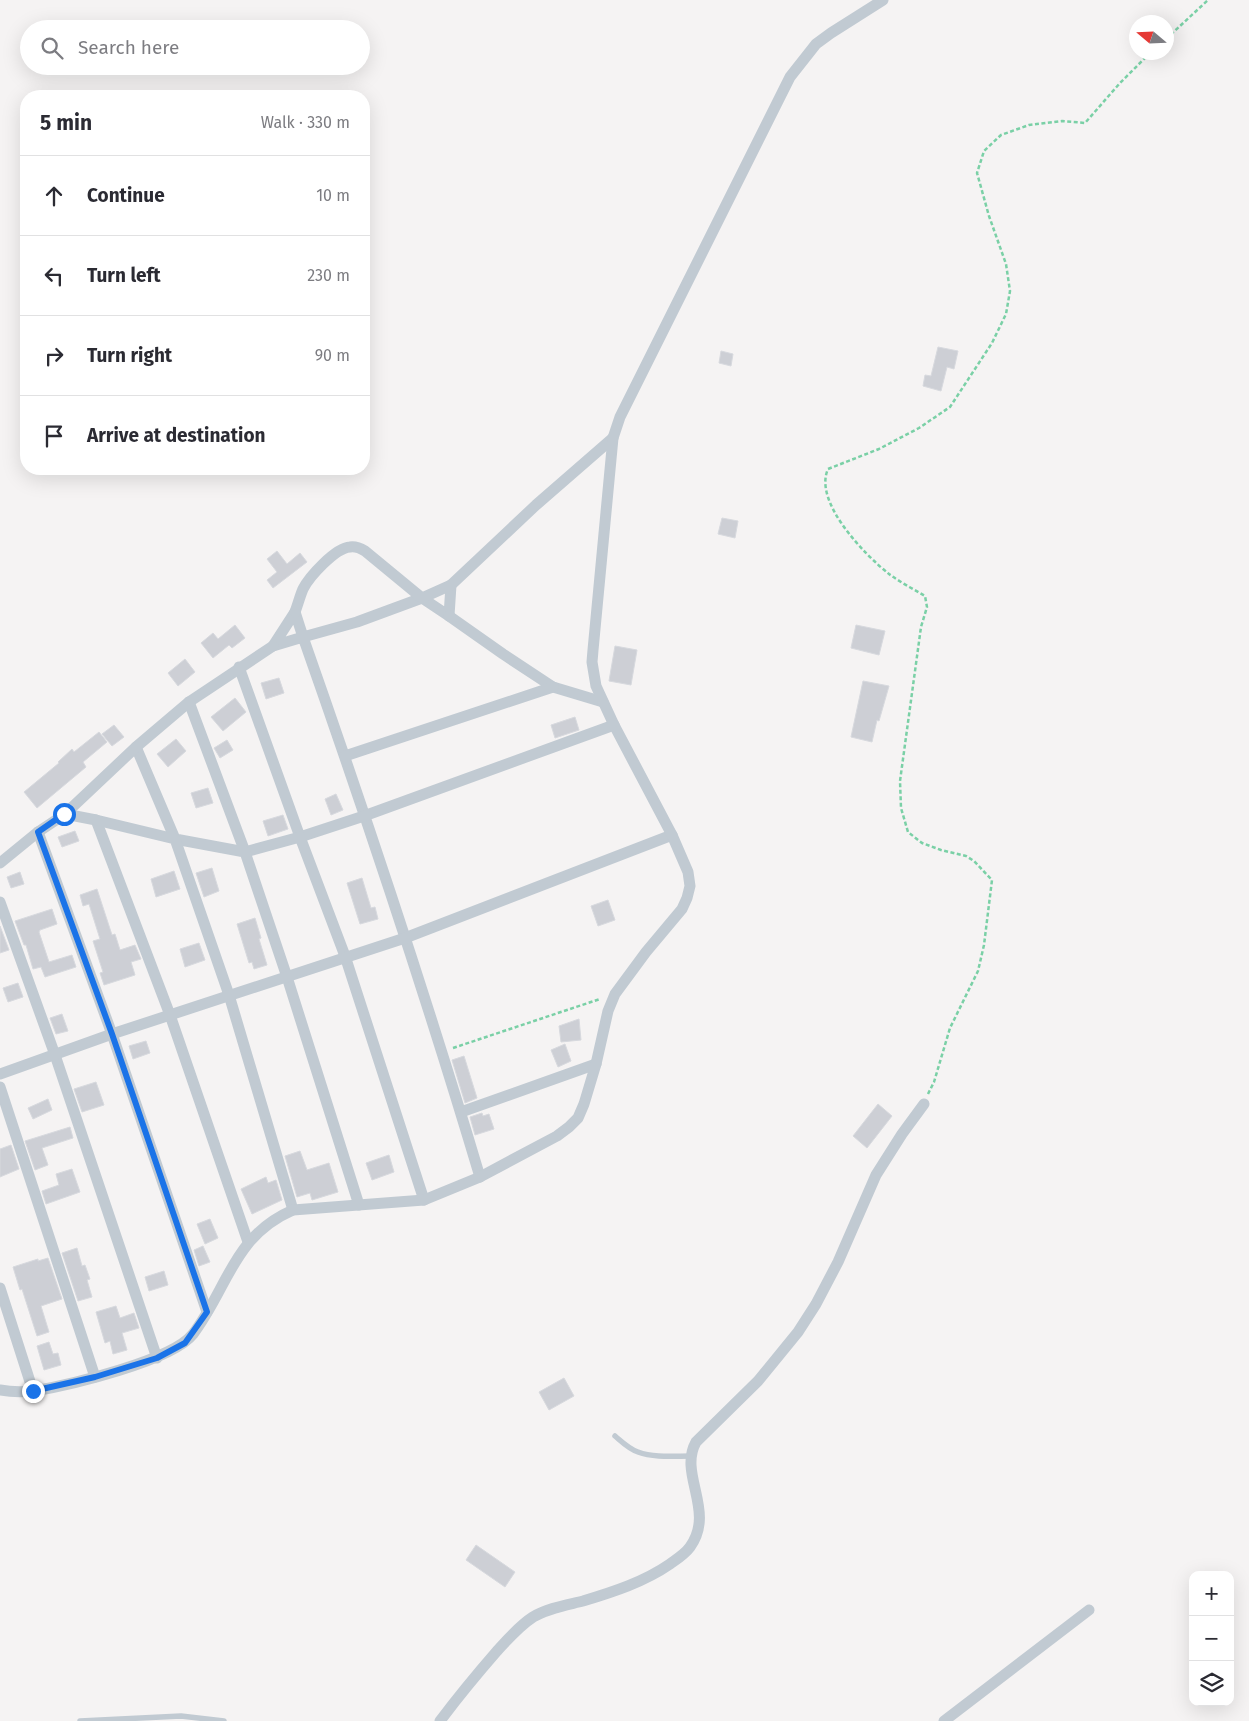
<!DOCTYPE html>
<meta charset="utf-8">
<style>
body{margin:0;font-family:"Fira Sans",sans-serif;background:#f2f2f3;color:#2b2b33}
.controls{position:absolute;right:15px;bottom:15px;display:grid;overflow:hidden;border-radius:10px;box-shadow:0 5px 20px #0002}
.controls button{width:45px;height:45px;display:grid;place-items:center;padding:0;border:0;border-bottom:1px solid #e1e1e2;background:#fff;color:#2b2b33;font:25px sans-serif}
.compass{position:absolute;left:1129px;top:15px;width:45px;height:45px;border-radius:50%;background:#fff;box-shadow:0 5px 20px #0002;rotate:289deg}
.stop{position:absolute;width:15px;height:15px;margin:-11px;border:4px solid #1a73e8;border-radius:50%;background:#fff}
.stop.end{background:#1a73e8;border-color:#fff;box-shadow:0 1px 5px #0008}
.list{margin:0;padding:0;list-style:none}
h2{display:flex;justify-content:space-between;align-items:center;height:65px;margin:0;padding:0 20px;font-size:21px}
h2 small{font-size:16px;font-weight:400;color:#7c7c81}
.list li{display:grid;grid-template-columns:32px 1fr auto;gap:15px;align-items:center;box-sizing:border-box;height:80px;padding:0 20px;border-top:1px solid #e1e1e2}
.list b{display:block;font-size:19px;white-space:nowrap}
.list em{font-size:16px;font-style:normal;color:#7c7c81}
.icon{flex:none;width:28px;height:28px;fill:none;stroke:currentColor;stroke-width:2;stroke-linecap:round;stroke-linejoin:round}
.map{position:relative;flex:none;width:1249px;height:1721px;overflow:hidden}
.search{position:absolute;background:#fff;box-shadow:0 5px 20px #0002;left:20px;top:20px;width:350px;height:55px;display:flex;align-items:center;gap:12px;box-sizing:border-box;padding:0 18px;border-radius:28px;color:#7c7c81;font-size:19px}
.panel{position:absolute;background:#fff;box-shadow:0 5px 20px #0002;left:20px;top:90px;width:350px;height:385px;border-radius:20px}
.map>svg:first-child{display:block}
.building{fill:#cdcfd5;stroke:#d7d9de}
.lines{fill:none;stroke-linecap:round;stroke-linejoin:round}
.path{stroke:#7ad0a6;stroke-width:2.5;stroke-dasharray:4 2.5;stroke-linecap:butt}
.service{stroke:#c1cad2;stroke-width:5.5}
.minor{stroke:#c1cad2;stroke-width:11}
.route{stroke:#1a73e8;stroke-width:6}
</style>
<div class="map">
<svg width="1249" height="1721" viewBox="0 0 1249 1721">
<rect width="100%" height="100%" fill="#f5f3f3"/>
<g class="building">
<polygon points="938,347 958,351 954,369 947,367 941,391 923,386 925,375 931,376"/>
<polygon points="721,351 733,354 731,366 719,363"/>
<polygon points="722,518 738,521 735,538 718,534"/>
<polygon points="277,551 287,564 300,553 307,562 273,588 267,580 277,572 267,559"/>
<polygon points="235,625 245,638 232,648 229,645 213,658 201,643 213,633 218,639"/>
<polygon points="856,625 885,631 879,655 851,648"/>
<polygon points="615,646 637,650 631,685 609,681"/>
<polygon points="185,659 195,672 178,686 168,673"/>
<polygon points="279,678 284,693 266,699 261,683"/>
<polygon points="863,681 889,686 879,721 877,720 872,742 851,737"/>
<polygon points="235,698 246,712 223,731 211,717"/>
<polygon points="575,717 579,730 555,738 551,725"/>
<polygon points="114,725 124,737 112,746 102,734"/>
<polygon points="99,732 107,742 83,762 86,767 37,808 24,792 59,763 58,762 72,749 74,752"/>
<polygon points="176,739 186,751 168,767 157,754"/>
<polygon points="227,740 233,750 220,758 214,748"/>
<polygon points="208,788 213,803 196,808 191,793"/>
<polygon points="336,794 343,810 331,815 325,799"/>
<polygon points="283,815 288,829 268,836 263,821"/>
<polygon points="75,831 79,841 62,847 58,837"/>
<polygon points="212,868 219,891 204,897 196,873"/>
<polygon points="174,871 180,889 156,897 151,879"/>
<polygon points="20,872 24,884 11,888 7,877"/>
<polygon points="362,878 371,908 375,907 378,919 360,924 347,883"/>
<polygon points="97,889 112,935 115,934 120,950 135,945 141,959 131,962 135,975 104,985 100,973 103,972 93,941 100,939 89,904 83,906 80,895"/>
<polygon points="608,900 615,920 598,926 591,906"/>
<polygon points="52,909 57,924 40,930 39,932 49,962 72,955 76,967 45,977 41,967 33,969 26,945 24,945 15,921"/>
<polygon points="255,918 261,938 259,939 267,965 254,969 252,962 249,963 237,924"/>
<polygon points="0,926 9,950 0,953"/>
<polygon points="199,943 205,960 185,967 180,949"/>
<polygon points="18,983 23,997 8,1002 3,988"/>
<polygon points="62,1014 68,1031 56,1034 50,1018"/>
<polygon points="579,1019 581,1040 561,1042 559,1026"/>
<polygon points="146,1041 150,1053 133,1059 129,1046"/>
<polygon points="565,1044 571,1061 558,1067 551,1050"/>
<polygon points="464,1056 477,1098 465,1103 452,1060"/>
<polygon points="96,1082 104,1105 82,1112 74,1089"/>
<polygon points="48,1099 52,1110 33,1119 28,1108"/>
<polygon points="878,1104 892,1116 867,1148 853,1136"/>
<polygon points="482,1113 483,1116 489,1114 494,1129 475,1135 470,1117"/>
<polygon points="70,1127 73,1138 42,1148 48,1165 35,1170 25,1141"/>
<polygon points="11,1145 19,1169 0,1177 0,1149"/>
<polygon points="300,1151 307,1170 329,1163 338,1192 312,1200 310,1193 297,1197 285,1156"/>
<polygon points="389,1155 394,1172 372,1180 366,1163"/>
<polygon points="72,1169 80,1192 46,1204 42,1191 59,1185 56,1174"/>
<polygon points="266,1177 268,1183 276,1180 282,1200 252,1214 241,1189"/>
<polygon points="210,1219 218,1238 205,1244 197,1224"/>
<polygon points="203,1246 210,1262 199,1266 194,1250"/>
<polygon points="77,1248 82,1266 85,1265 90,1279 87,1280 92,1297 78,1301 62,1253"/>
<polygon points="48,1258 62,1299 41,1306 49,1332 37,1336 22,1289 20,1290 13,1267 38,1259 38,1261"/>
<polygon points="164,1271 168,1285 149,1291 145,1277"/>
<polygon points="116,1306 120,1318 134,1313 139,1328 122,1333 127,1350 113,1354 110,1341 105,1343 96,1312"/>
<polygon points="49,1342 53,1354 58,1353 61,1365 44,1370 37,1346"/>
<polygon points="564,1378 574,1396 549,1410 539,1392"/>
<polygon points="476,1545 515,1572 505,1587 466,1560"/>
</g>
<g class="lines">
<g class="path">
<polyline points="1166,39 1208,0"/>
<polyline points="453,1048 600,999"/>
<path d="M928 1094 934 1082 950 1028 978 971 984 945 992 880 974 861 966 856 941 850 922 843 908 832 901 808 900 781 921 627 927 607 925 596C913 589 900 582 889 574 865 555 813 502 828 469L879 449 919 428 950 407 992 343 1006 314 1010 291 1006 264 989 216 977 173 984 151 1001 135 1029 125 1062 121 1085 123 1120 83 1151 52"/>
</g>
<g class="service">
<path d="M615 1436C622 1442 629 1449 638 1452 654 1458 674 1456 691 1456"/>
<polyline points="80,1721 181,1716 224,1721"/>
</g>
<g class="minor">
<path d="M451 585 449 616 422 598 357 622 303 637 295 612 273 646 303 637C366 816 426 996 480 1177"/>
<path d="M295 612C298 604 300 596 303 589 309 577 335 548 350 547 356 546 360 548 365 551L422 598 451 585 536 505 613 438"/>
<polyline points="449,616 503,654 553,687 603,702"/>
<polyline points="239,667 300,837 364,816 614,725"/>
<polyline points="189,702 245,852 300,837 345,956 424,1200"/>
<polyline points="136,747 175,839 245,852 287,977 359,1205"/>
<polyline points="345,756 553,687"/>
<polyline points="65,814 96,820 170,1015 248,1242"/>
<polyline points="96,820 175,839 229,995 293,1210"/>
<polyline points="38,832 112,1034 207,1312"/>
<polyline points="0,863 38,832 65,814 136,747 189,702 273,646"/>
<polyline points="0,902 55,1055 157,1358"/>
<polyline points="0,1074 112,1034 405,938 672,835"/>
<polyline points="0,1087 95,1377"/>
<polyline points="461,1112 596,1064"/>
<polyline points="0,1288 33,1391"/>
<path d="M0 1390C11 1392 23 1392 34 1391 69 1385 172 1361 193 1334 228 1288 233 1236 293 1210L424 1200 480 1177 557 1136 569 1127 578 1118 584 1104 596 1064 608 1011 615 994 646 952 682 909 687 898 690 886 688 872 672 835 614 725 596 686 592 662 593 650 613 438 620 417 790 77 816 44 831 33 883 0"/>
<path d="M440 1721C458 1697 477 1674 497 1651 508 1639 519 1626 533 1617 548 1608 567 1605 583 1601 613 1592 644 1582 670 1564 677 1559 685 1554 690 1547 716 1511 678 1474 696 1442L758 1381 798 1332 816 1304 838 1262 876 1175 902 1134 924 1104"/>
<polyline points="944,1721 1089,1610"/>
</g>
</g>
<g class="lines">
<polyline class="route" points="33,1391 95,1377 157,1358 185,1343 207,1312 112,1034 38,832 64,814"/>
</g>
</svg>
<div class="controls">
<button>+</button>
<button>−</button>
<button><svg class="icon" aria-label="layers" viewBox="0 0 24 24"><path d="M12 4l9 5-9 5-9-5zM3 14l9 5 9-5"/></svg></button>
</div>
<svg class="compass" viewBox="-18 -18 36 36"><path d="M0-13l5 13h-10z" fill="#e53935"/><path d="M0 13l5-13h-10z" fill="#7c7c81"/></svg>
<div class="stop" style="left:64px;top:814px"></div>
<div class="stop end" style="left:33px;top:1391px"></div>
<div class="search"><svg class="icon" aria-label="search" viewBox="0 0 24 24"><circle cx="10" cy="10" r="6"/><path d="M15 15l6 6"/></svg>Search here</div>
<section class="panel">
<h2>5 min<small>Walk · 330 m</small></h2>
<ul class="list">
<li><svg class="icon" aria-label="ahead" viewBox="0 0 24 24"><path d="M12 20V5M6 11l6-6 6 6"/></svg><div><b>Continue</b></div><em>10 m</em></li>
<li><svg class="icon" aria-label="left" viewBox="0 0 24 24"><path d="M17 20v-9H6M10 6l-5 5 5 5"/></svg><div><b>Turn left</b></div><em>230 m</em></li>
<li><svg class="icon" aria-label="right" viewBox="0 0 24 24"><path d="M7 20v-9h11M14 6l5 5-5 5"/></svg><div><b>Turn right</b></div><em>90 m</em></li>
<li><svg class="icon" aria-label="arrive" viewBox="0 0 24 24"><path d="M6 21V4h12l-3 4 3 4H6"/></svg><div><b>Arrive at destination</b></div></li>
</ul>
</section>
</div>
